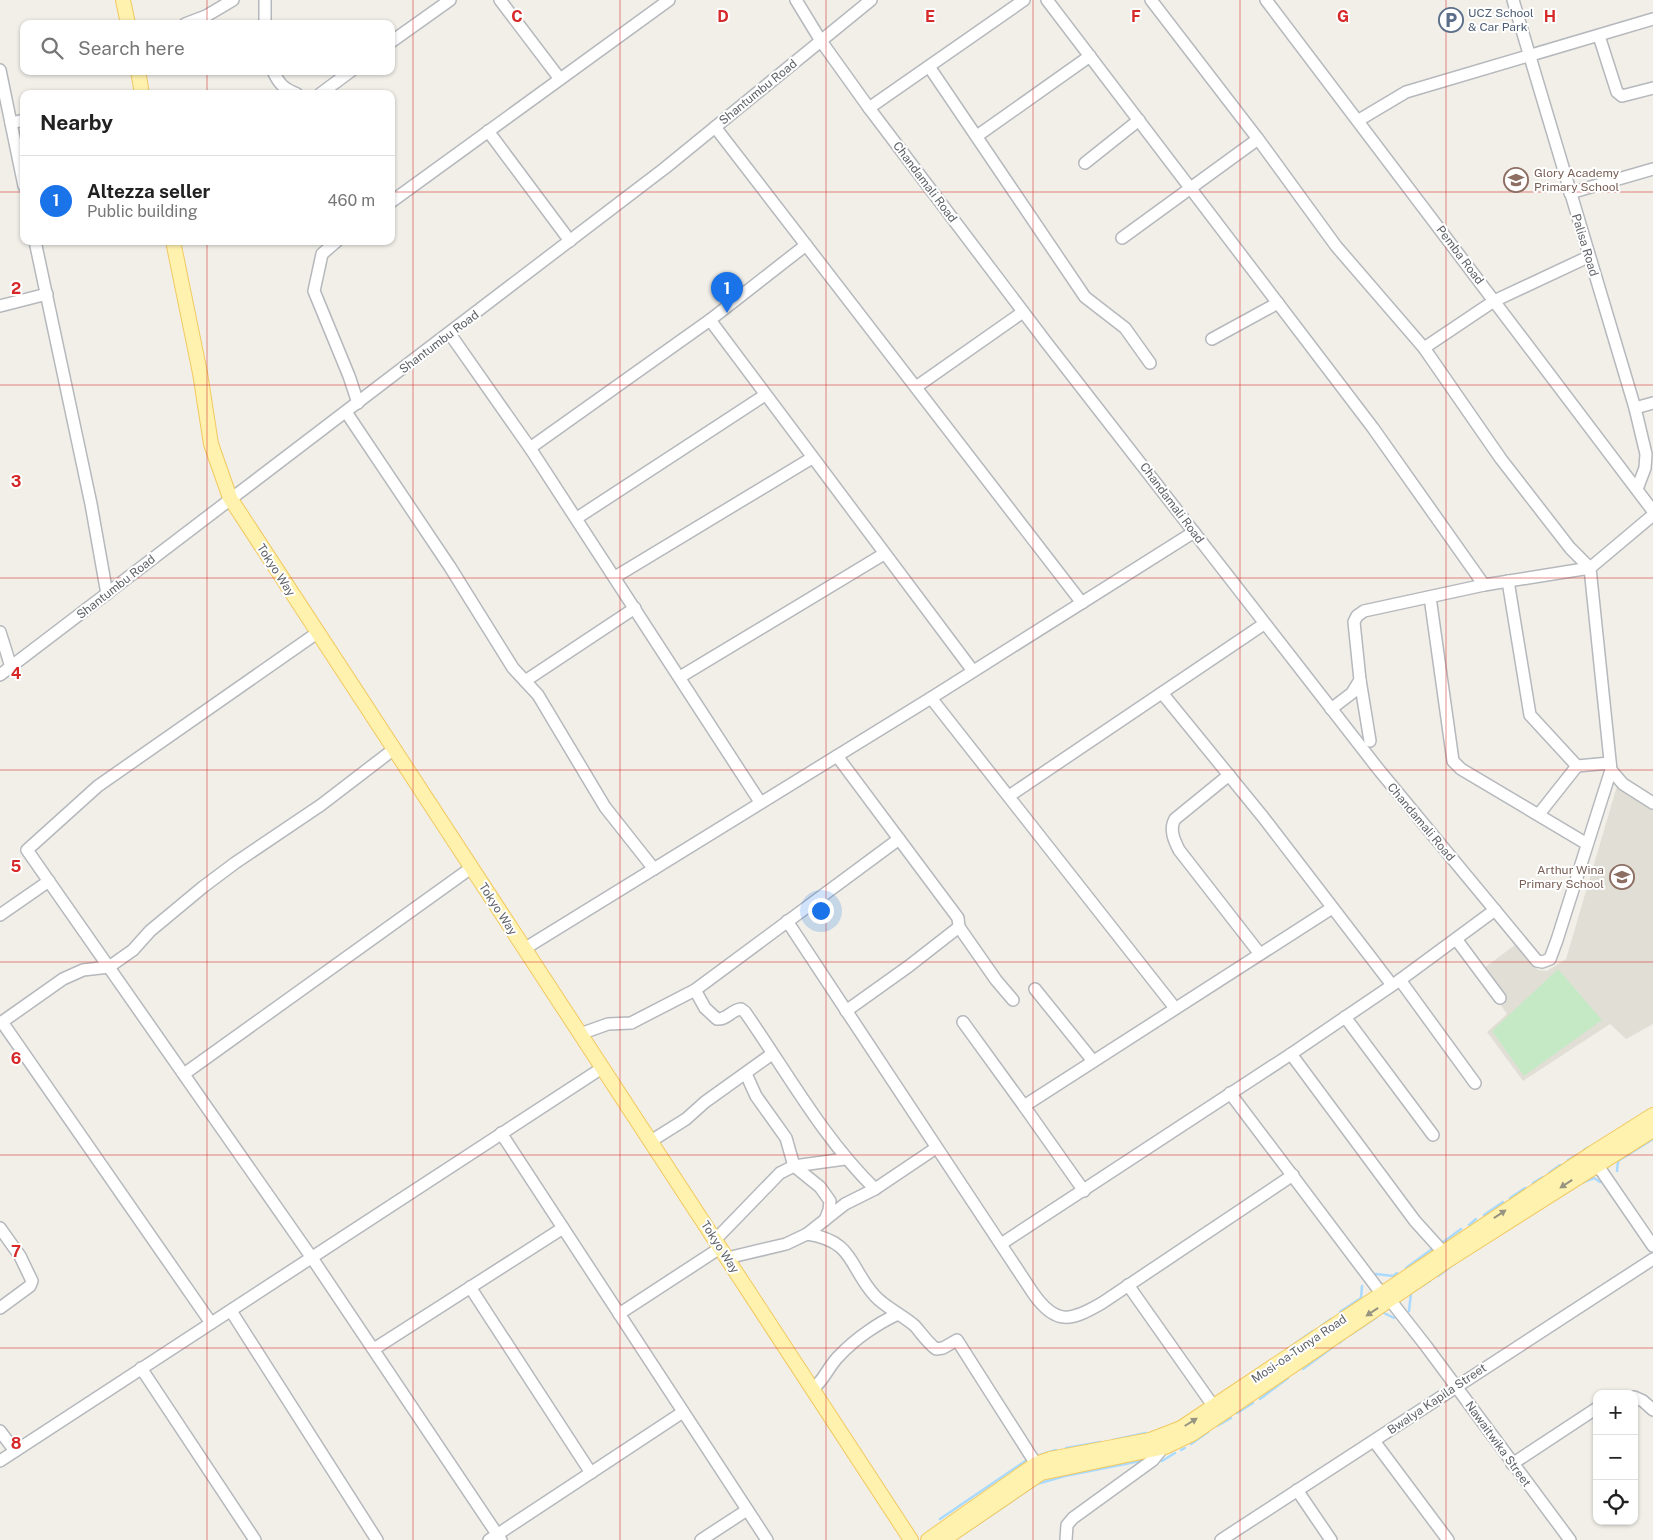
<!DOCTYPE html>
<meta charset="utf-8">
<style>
body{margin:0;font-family:"Public Sans",sans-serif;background:#f6f6f6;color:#222}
.controls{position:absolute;right:15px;bottom:15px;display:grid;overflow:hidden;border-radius:10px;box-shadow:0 1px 4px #0004}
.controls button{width:45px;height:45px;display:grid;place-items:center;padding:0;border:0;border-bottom:1px solid #e0e0e0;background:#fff;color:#222;font:25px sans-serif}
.you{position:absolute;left:820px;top:910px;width:18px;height:18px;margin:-12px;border:4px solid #fff;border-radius:50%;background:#1a73e8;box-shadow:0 0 0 8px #1a73e833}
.badge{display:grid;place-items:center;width:32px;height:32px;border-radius:50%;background:#1a73e8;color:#fff;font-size:16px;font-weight:700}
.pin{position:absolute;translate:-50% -41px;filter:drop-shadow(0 1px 2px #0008)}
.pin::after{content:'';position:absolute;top:26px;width:18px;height:15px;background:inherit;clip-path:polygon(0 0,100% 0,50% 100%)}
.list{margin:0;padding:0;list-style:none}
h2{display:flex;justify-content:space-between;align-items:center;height:65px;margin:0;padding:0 20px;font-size:21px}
h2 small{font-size:16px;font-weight:400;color:#767676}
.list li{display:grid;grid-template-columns:32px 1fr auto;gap:15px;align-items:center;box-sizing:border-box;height:90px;padding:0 20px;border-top:1px solid #e0e0e0}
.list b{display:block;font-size:19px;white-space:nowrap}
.list p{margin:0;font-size:16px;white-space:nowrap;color:#767676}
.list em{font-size:16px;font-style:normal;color:#767676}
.icon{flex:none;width:28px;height:28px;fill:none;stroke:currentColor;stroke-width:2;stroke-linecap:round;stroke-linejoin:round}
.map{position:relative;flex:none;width:1653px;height:1540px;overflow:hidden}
.search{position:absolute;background:#fff;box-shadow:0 1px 4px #0004;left:20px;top:20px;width:375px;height:55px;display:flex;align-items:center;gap:12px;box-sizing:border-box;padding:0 18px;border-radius:10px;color:#767676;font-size:19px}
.panel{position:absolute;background:#fff;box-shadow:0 1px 4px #0004;left:20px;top:90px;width:375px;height:155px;border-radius:10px}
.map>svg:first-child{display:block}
.education{fill:#e1ded6}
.green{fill:#c5e8c5}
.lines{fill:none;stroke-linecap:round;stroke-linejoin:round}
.stream{stroke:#aadaff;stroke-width:2.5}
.minor-casing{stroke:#b5b8bc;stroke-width:14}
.major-casing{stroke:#f2c960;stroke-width:16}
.minor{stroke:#fff;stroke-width:11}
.major{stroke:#fff2af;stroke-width:14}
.oneway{fill:#979581}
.grid{fill:none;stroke:#d62828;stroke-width:1;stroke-opacity:0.55}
.labels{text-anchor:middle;stroke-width:4;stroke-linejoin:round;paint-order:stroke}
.service-label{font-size:12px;fill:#4e5e75;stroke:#fff;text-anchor:start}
.street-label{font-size:12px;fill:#5f6368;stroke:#fff}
.education-label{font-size:12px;fill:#785e54;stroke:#fff;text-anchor:start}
.grid-label{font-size:16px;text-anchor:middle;font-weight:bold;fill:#d62828;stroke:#fff;stroke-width:4;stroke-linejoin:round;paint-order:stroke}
</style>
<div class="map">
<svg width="1653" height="1540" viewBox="0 0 1653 1540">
<rect width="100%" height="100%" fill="#f1efe8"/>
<polygon class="education" points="1617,786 1653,810 1653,1024 1626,1039 1610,1024 1523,1081 1487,1032 1507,1014 1500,1004 1505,999 1483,969 1516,944 1538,970 1547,971 1566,959"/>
<polygon class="green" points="1558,969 1602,1020 1524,1076 1492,1031"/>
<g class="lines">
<g class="stream">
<polyline points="1584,1150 1589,1147"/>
<polyline points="1568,1160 1577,1155"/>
<polyline points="1617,1171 1618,1161 1653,1139"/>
<polyline points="1549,1173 1560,1165"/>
<polyline points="1533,1183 1543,1177"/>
<polyline points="1581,1183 1594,1178 1600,1182"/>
<polyline points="1510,1198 1525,1188"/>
<polyline points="1484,1215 1503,1202"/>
<polyline points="1469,1225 1476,1219"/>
<polyline points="1442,1243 1461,1229"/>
<polyline points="1406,1268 1432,1249"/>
<polyline points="1376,1274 1393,1276 1397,1273"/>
<polyline points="1438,1276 1457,1262"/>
<polyline points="1409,1311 1411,1293 1430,1281"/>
<polyline points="1340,1312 1361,1298 1362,1286"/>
<polyline points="1384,1313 1394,1318"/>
<polyline points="1321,1326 1331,1319"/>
<polyline points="1350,1335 1377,1317"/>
<polyline points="1339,1343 1344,1339"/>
<polyline points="1290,1347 1313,1331"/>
<polyline points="1303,1369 1333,1347"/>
<polyline points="1260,1399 1288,1378"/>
<polyline points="1237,1413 1253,1403"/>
<polyline points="1217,1426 1231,1418"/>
<polyline points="1113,1440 1146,1433"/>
<polyline points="1191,1444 1208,1432"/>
<polyline points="1066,1448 1101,1442"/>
<polyline points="1181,1450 1185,1448"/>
<polyline points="1040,1455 1056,1450"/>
<polyline points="1162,1461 1175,1453"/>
<polyline points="940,1519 1027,1460"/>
<polyline points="959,1537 1037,1484 1065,1476 1145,1460"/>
</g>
<defs>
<g id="minor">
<polyline points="265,0 265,24"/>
<polyline points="500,0 560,79"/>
<polyline points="796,0 821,41 869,108 1046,342 1379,770 1537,961 1542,962 1550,959 1557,940 1611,770"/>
<polyline points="1047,0 1373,428 1484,585"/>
<polyline points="1151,0 1258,139 1336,246 1424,348 1501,459 1570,548 1590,568"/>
<polyline points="1266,0 1653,511"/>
<polyline points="1513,0 1635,408 1646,454 1645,468 1637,489"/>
<polyline points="185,24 206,16 233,0"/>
<polyline points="1599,36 1617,92 1622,96 1653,88"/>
<polyline points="391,42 450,0"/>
<polyline points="930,68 1085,297 1125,328 1150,363"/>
<polyline points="0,70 24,186"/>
<path d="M273 71C279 84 284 89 297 94"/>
<polyline points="320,94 351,71"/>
<polyline points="869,108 1024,0"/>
<polyline points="1359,120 1406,92 1653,19"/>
<polyline points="11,123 24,120"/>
<polyline points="715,127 1082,603"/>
<polyline points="488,131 570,241"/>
<polyline points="977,136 1090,56"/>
<polyline points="1085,163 1139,120"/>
<polyline points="1570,193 1653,169"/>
<polyline points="391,202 669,0"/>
<polyline points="1122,238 1258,139"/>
<polyline points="35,241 91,504 107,594"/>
<polyline points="337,241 322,254 314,291 349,376 358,403"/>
<polyline points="0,306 47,294"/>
<polyline points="710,320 973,671"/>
<polyline points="450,334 530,448 760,802"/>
<polyline points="1212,339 1278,303"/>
<polyline points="1424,348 1494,301 1588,257"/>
<polyline points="916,387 1023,312"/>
<polyline points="1635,408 1653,403"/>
<polyline points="346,412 450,567 513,668 538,695 605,807 654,869"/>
<polyline points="530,448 710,320 806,245"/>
<polyline points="1653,515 1590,568 1611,770 1623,784 1653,803"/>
<polyline points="577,518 765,395"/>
<polyline points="615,577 812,458"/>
<polyline points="1508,581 1530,715 1577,766 1610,763"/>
<polyline points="1430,597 1453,761 1461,769 1587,844"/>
<polyline points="0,632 11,667"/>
<polyline points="317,633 98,786 27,850 312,1258 501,1540"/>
<polyline points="0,675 665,168 871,0"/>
<polyline points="680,677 884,554"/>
<polyline points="1360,680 1370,741"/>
<polyline points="525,681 635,608"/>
<polyline points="1162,693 1263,817 1392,985"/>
<polyline points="931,698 1175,1008"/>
<polyline points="1331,709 1352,693 1360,680 1354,622 1357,616 1364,611 1484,585 1590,568"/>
<path d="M1229 775 1175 819C1169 829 1174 840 1179 850L1260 954"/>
<polyline points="1009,796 1264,624"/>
<polyline points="1539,814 1577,766"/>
<polyline points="0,915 49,881"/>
<path d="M787 921 1033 1293C1056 1326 1071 1321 1102 1303L1293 1175"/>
<polyline points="959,927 996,980 1013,1000"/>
<polyline points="1456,939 1500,998"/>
<polyline points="524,949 931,698 1194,532"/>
<polyline points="1400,980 1475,1083"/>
<polyline points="1035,989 1093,1061"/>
<path d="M695 990 705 1008 717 1019C727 1020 731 1010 741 1009L745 1012C787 1072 822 1137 875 1189"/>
<polyline points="846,1011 909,966 959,927 958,918 899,839"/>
<polyline points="1345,1017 1433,1135"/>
<polyline points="2,1022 63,979 83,970 109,967 133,950 150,931 203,887 235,863 321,805 394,749"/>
<polyline points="963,1022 1024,1106"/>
<polyline points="0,1023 2,1022 211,1323"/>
<polyline points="580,1034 608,1024 631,1023 695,990 899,839 837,756"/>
<polyline points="1291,1054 1415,1221 1443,1252"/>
<polyline points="184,1074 471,868"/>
<polyline points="746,1074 756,1096 786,1138 794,1166 820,1187 830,1201 829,1210 825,1220"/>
<polyline points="1230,1093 1381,1293 1390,1300 1426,1346 1570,1540"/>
<polyline points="501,1133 767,1540"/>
<polyline points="651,1141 686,1119 705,1102 772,1054"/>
<polyline points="1594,1160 1653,1246"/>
<polyline points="1084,1191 1024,1106 1332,908"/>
<polyline points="0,1228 20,1256 32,1281 30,1286 0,1308"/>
<path d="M807 1234C855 1241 849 1268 875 1296 886 1308 903 1315 915 1326 922 1334 927 1342 936 1349L943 1348 957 1340 1036 1464"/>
<polyline points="715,1240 780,1173 794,1166 845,1159"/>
<polyline points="1001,1244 1291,1054 1400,980 1495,910"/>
<polyline points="727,1258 786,1244 807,1234 845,1204 875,1189 936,1148"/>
<polyline points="1128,1285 1214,1407"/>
<polyline points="470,1287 591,1473"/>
<polyline points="231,1311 377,1540"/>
<polyline points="619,1314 720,1248"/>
<polyline points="374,1349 563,1228"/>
<polyline points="141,1368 255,1540"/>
<path d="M813 1389C825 1379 829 1365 840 1355 855 1339 878 1323 898 1314"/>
<polyline points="1634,1397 1643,1401 1653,1410"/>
<polyline points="0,1431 15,1451"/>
<polyline points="1374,1441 1448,1540"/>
<polyline points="0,1461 602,1068"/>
<polyline points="1512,1464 1597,1408"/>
<polyline points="1297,1490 1331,1540"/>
<polyline points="489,1540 683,1412"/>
<polyline points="701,1540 747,1510"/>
<polyline points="1066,1540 1067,1525 1073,1518 1153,1460 1165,1445"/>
<polyline points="1221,1540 1653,1259"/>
</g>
<g id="major">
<polyline points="123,0 128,24"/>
<polyline points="138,71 142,94"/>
<polyline points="173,241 200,373 211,444 230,498 911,1540"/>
<polyline points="928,1540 1036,1464 1050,1459 1150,1440 1181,1428 1591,1154 1653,1115"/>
<polyline points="943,1540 1041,1473 1165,1447 1192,1434 1448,1260 1653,1130"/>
</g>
</defs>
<use href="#minor" class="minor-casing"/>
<use href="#major" class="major-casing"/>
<use href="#minor" class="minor"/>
<use href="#major" class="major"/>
</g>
<defs><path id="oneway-solid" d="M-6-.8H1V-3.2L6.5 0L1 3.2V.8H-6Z" transform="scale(1.25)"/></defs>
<g class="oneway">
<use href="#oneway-solid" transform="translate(1566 1184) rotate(147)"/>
<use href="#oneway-solid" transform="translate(1500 1214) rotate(-34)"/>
<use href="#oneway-solid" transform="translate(1372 1312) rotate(146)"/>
<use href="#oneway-solid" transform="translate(1191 1422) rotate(-32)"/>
</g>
<path class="grid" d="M207 0V24M413 0V1540M620 0V1540M826 0V1540M1033 0V1540M1240 0V1540M1446 0V1540M207 71V94M0 192H24M391 192H1653M207 241V1540M0 385H1653M0 578H1653M0 770H1653M0 962H1653M0 1155H1653M0 1348H1653"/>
<defs>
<symbol id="parking-ring" viewBox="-11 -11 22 22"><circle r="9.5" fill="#fff" stroke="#5c6f8a" stroke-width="1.5"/><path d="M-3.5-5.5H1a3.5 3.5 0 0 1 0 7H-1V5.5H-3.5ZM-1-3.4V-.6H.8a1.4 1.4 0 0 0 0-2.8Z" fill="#5c6f8a"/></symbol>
<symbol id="school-ring" viewBox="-11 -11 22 22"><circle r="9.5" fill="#fff" stroke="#8d6e63" stroke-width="1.5"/><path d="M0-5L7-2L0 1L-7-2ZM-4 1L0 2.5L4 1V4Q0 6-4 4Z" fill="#8d6e63"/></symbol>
</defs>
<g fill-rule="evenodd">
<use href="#parking-ring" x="1437" y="6" width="28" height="28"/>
<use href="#school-ring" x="1502" y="166" width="28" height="28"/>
<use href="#school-ring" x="1608" y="863" width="28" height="28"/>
</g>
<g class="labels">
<g class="service-label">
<text x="1468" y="17">UCZ School<tspan x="1468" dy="14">&amp; Car Park</tspan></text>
</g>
<g class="street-label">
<text transform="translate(758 92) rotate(-39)" y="4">Shantumbu Road</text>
<text transform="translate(925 182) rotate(53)" y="4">Chandamali Road</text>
<text transform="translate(1585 245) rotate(73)" y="4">Palisa Road</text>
<text transform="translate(1460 255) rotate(53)" y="4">Pemba Road</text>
<text transform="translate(439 342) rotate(-37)" y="4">Shantumbu Road</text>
<text transform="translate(1172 503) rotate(53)" y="4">Chandamali Road</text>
<text transform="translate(276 570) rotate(57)" y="4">Tokyo Way</text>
<text transform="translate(116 587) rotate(-38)" y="4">Shantumbu Road</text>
<text transform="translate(1421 822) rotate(50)" y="4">Chandamali Road</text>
<text transform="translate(498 909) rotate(57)" y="4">Tokyo Way</text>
<text transform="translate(720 1247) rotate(57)" y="4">Tokyo Way</text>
<text transform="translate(1299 1349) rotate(-34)" y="4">Mosi-oa-Tunya Road</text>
<text transform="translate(1437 1399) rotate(-34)" y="4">Bwalya Kapila Street</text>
<text transform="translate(1498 1444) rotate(54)" y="4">Nawaitwika Street</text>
</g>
<g class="education-label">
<text x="1534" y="177">Glory Academy<tspan x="1534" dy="14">Primary School</tspan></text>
<text x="1604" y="874" text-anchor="end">Arthur Wina<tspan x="1604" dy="14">Primary School</tspan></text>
</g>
</g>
<g class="grid-label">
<text x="517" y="22">C</text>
<text x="723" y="22">D</text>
<text x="930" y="22">E</text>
<text x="1136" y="22">F</text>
<text x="1343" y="22">G</text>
<text x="1550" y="22">H</text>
<text x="16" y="294">2</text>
<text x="16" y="487">3</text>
<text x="16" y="679">4</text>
<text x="16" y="872">5</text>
<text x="16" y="1064">6</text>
<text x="16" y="1257">7</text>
<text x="16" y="1449">8</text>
</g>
</svg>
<div class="controls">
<button>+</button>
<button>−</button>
<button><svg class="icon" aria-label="locate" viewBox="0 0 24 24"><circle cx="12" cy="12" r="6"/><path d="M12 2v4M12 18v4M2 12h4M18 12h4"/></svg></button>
</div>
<div class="you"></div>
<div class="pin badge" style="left:727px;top:313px">1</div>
<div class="search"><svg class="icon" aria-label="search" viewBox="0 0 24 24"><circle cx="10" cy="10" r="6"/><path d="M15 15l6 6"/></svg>Search here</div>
<section class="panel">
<h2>Nearby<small></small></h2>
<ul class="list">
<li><span class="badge">1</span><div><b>Altezza seller</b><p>Public building</p></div><em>460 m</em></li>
</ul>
</section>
</div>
